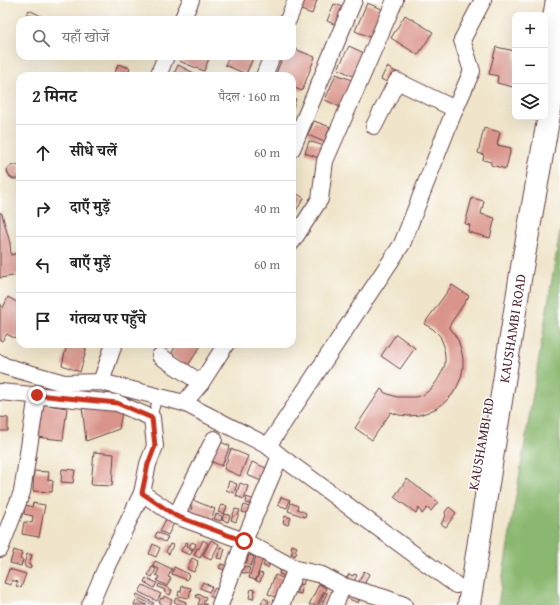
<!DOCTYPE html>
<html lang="hi">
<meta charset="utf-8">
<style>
body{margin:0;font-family:"Gentium Book Plus","Noto Serif Devanagari",serif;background:#f2f2f2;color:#222}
.controls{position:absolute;right:12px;top:12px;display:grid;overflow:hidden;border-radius:8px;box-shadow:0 4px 16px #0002}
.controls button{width:36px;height:36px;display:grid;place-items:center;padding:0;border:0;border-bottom:1px solid #e0e0e0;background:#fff;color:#222;font:20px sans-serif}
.stop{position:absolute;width:12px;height:12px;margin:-9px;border:3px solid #c8321e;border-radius:50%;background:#fff}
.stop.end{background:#c8321e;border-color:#fff;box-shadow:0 1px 4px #0008}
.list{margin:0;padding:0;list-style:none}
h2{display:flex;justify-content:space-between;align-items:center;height:52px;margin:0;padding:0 16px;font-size:17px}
h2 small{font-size:13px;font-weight:400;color:#767676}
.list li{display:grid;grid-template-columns:26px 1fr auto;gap:12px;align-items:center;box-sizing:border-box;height:56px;padding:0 16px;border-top:1px solid #e0e0e0}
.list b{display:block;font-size:15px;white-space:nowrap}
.list em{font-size:13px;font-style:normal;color:#767676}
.icon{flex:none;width:22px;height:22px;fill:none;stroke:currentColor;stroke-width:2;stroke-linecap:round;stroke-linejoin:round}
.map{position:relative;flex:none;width:560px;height:605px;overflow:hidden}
.search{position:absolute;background:#fff;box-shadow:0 4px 16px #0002;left:16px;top:16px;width:280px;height:44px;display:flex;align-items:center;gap:10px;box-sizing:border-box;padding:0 14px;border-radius:12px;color:#767676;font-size:15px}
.panel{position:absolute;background:#fff;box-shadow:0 4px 16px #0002;left:16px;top:72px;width:280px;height:276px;border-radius:12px}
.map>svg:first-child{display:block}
.forest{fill:#8bb86f;stroke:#6a6c4d}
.building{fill:#da958b}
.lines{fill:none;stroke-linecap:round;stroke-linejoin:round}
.service-casing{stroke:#633d43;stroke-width:10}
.minor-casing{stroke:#633d43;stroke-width:18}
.secondary-casing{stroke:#633d43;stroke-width:24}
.service{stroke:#fff;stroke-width:8}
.minor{stroke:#fff;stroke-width:16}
.secondary{stroke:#fff;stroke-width:22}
.route{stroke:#c8321e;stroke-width:5}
.labels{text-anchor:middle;stroke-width:3;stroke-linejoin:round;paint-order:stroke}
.street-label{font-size:14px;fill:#4a1f2b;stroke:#fff}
</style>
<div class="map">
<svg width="560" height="605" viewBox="0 0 560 605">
<rect width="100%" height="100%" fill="#fff"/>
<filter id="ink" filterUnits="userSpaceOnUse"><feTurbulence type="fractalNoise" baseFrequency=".025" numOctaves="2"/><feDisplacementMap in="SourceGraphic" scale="8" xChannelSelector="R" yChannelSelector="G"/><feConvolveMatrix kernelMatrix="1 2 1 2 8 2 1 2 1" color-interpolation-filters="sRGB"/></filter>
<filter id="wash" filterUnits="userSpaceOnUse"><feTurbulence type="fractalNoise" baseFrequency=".012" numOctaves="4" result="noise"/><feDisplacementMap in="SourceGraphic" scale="16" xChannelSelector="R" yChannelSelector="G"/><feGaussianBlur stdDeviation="0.9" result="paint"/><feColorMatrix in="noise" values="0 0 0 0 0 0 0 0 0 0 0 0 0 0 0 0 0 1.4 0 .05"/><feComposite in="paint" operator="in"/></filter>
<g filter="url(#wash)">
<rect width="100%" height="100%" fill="#f0e5ca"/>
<polygon class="forest" points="560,231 560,605 498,605"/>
<g id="blocks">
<g class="building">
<polygon points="305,0 317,0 312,14 301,10"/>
<polygon points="367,3 382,9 370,37 355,31"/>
<polygon points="334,4 343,7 336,25 327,21"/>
<polygon points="29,10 41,16 38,20 23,20"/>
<polygon points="405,15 433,32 418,55 391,38"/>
<polygon points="349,46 364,53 353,76 338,69"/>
<polygon points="496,47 515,51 515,77 513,87 497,83 498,76 489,74"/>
<polygon points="292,48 315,57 302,91 292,87 292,76 275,76 283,56 292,56"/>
<polygon points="181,56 210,56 204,71 179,61"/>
<polygon points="229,56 254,56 246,74 225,65"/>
<polygon points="118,64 130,68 127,76 120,76 120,75 115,73"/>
<polygon points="178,65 200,76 173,76"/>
<polygon points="387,67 398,73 392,85 381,79"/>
<polygon points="336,74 352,80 340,107 325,100"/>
<polygon points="292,97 296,99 292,110"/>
<polygon points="314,121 330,127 324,142 308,135"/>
<polygon points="484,128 500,132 497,145 511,148 506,169 491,165 491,162 483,160 484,155 478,153"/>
<polygon points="309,141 324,146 319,158 305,153"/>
<polygon points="13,165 17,165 20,167 20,177 17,179 13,179 10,177 8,174 7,170 9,167"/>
<polygon points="292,191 304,198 292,217"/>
<polygon points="472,198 484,201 481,214 495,218 490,238 468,232 470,225 465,224"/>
<polygon points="0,212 2,214 10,243 11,255 20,252 20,274 13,276 0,278"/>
<polygon points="452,285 469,296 449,326 458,340 461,349 463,359 463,368 461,378 457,387 452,395 445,402 437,408 428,412 419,415 409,416 399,415 391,412 372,440 355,428 381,389 385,393 397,397 415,397 423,395 431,389 437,381 443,370 445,364 445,357 444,346 440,336 433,329 424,324"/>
<polygon points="8,297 20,304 20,338 12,337 7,334 2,341 0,340 0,303 3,308"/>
<polygon points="396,334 415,348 400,369 381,356"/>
<polygon points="67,344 85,344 86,351 80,372 62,365"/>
<polygon points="177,344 202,344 187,367 170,356"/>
<polygon points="40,404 67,408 63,440 36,437"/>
<polygon points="82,406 122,412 119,429 86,441"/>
<polygon points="0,417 8,418 8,431 0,431"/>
<polygon points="218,441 230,446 222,466 210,461"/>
<polygon points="231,449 248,456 240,476 224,469"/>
<polygon points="94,452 114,454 112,486 91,485"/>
<polygon points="252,462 271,470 266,483 247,475"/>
<polygon points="62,469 75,470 73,483 61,482"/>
<polygon points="34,471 49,472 48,480 53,481 52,492 33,491"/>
<polygon points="407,479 438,502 431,511 427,508 422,514 419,508 416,513 394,497"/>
<polygon points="229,481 237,484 234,493 226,490"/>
<polygon points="240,483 248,486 244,499 236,496"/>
<polygon points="246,497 258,501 256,506 246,503 247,500 246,499"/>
<polygon points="281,497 290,500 287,508 278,505"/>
<polygon points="190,499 215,509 210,523 189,515 192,507 188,505"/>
<polygon points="33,503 45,505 39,537 22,534 24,522 32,523 33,516 24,514 25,505 32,507"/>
<polygon points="291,503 298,506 297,509 306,513 305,517 288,511"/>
<polygon points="221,505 227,506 224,514 218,512"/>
<polygon points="244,505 251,508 249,514 242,512"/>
<polygon points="449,507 456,513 446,527 441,524 446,516 445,512"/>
<polygon points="235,509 240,510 236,522 231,520"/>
<polygon points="216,514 222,516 221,521 214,519"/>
<polygon points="224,514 230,515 228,522 222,520"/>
<polygon points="168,515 176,519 168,535 160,531"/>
<polygon points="285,516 291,518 288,525 283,523"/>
<polygon points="157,532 168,537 165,542 155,537"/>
<polygon points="203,540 208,543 200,558 194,555 197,548 199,549"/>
<polygon points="211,540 219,544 211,560 203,556"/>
<polygon points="186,542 188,543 187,545 188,546 187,548 193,550 190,555 181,551"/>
<polygon points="192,542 196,544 194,549 189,547"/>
<polygon points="153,544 160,548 156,557 149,554"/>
<polygon points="170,544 173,545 169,554 166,552"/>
<polygon points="292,545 297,547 295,551 297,552 295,556 291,554 293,550 291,549"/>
<polygon points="221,547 225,549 222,559 217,558"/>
<polygon points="14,550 22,553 20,559 23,560 21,566 10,563"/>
<polygon points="27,554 32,555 29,565 31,566 30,569 25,567 25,565 24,564"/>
<polygon points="249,555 254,557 251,566 246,564"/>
<polygon points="256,556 263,558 256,580 249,578"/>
<polygon points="192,558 198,561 197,563 198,564 194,572 187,569"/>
<polygon points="265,560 270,562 268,568 263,566"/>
<polygon points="155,561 172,569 168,577 171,578 167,586 157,581 159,577 156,575 159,569 152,566"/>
<polygon points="221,564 232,567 231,572 219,568"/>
<polygon points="242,566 250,568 248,574 240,572"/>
<polygon points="152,567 156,569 152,577 148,575"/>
<polygon points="174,567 189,574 187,580 172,574"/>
<polygon points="281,567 287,572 285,576 279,574"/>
<polygon points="9,569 26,574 21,588 16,586 18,582 12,580 11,585 4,583"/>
<polygon points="364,571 369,574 362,589 357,586"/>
<polygon points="259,573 263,574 260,582 256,581"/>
<polygon points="349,574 353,576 354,574 357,575 353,584 350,580 347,578"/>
<polygon points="275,575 288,580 278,598 268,594"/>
<polygon points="300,577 305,578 303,585 298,584"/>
<polygon points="146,578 157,583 154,588 144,582"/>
<polygon points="203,582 212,587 209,592 200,588"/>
<polygon points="159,584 172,590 170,595 164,592 165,590 158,587"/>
<polygon points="319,584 326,588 325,591 324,591 317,605 309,605"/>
<polygon points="143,585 161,594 157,601 139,592"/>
<polygon points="182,586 191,588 189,598 178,596 179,591 181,592"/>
<polygon points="298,586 302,588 301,594 296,593"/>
<polygon points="215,588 219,590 217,600 210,596"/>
<polygon points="251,589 255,590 253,599 249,598"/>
<polygon points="325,592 327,593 322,603 325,605 319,605"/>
<polygon points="137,594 154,603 153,605 136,597"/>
<polygon points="197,594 206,597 203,603 207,605 198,605 200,599 196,597"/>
<polygon points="348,595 359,600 358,603 347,598"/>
<polygon points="164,596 172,600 170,605 164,605 159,602 161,598 163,599"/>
<polygon points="176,598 186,602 185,605 182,605 174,602"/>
<polygon points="264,598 269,601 267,605 261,604"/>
<polygon points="136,600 147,605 134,605"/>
</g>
</g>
</g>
<g filter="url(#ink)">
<use href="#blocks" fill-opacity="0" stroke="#633d43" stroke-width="1"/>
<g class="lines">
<defs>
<polyline id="service" points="152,418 158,396"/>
<g id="minor">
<polyline points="182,20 191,0"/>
<polyline points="288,20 296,0"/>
<polyline points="158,76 166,56"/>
<polyline points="264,76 272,56"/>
<polyline points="374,126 397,81 455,109"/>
<polyline points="292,149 354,0"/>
<polyline points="292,242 320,199 325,161 395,0"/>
<polyline points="160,356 201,383"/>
<polyline points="0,363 4,366 64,383 101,382 184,403 268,446 280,456 456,585"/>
<polyline points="101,382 114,344"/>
<polyline points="0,392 117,403 152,418 155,446 148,464 142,493 105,570 90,605"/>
<polyline points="184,403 201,383 226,344"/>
<polyline points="268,446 402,244 453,114 472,71 462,40 483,0"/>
<polyline points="142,493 176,516 244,541 296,569 322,575 343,586 385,598 404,605"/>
<polyline points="176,516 214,439"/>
<polyline points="0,549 22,492 37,395"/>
<polyline points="220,605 244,541 280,456"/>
<polyline points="281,605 296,569"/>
<polyline points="335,605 343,586"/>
</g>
<g id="secondary">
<polyline points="545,69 557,0"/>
<path id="s1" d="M469 605 521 273 560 53"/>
</g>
</defs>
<use href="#service" class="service-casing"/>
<use href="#minor" class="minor-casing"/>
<use href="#secondary" class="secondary-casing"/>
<use href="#service" class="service"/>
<use href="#minor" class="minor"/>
<use href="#secondary" class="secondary"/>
</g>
</g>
<g class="lines" filter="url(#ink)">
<polyline class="route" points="37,395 117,403 152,418 155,446 148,464 142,493 176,516 244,541"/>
</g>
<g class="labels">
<g class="street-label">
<text dy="5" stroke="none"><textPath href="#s1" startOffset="280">KAUSHAMBI ROAD</textPath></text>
<text transform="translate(481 444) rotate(-80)" y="5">KAUSHAMBI RD</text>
</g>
</g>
</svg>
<div class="controls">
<button>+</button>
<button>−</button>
<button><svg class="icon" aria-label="layers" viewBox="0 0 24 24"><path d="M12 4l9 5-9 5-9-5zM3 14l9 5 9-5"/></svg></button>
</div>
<div class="stop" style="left:244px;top:541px"></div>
<div class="stop end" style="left:37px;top:395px"></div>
<div class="search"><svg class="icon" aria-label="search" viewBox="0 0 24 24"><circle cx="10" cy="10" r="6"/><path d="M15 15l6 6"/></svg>यहाँ खोजें</div>
<section class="panel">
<h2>2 मिनट<small>पैदल · 160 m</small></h2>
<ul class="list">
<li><svg class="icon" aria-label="ahead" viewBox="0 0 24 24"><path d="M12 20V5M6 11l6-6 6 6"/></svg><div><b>सीधे चलें</b></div><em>60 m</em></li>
<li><svg class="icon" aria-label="right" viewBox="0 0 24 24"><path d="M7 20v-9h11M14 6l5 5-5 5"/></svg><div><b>दाएँ मुड़ें</b></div><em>40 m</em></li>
<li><svg class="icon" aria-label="left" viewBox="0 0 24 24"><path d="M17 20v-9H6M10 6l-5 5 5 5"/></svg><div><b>बाएँ मुड़ें</b></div><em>60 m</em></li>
<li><svg class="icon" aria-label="arrive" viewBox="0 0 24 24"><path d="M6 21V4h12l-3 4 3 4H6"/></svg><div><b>गंतव्य पर पहुँचे</b></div></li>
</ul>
</section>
</div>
